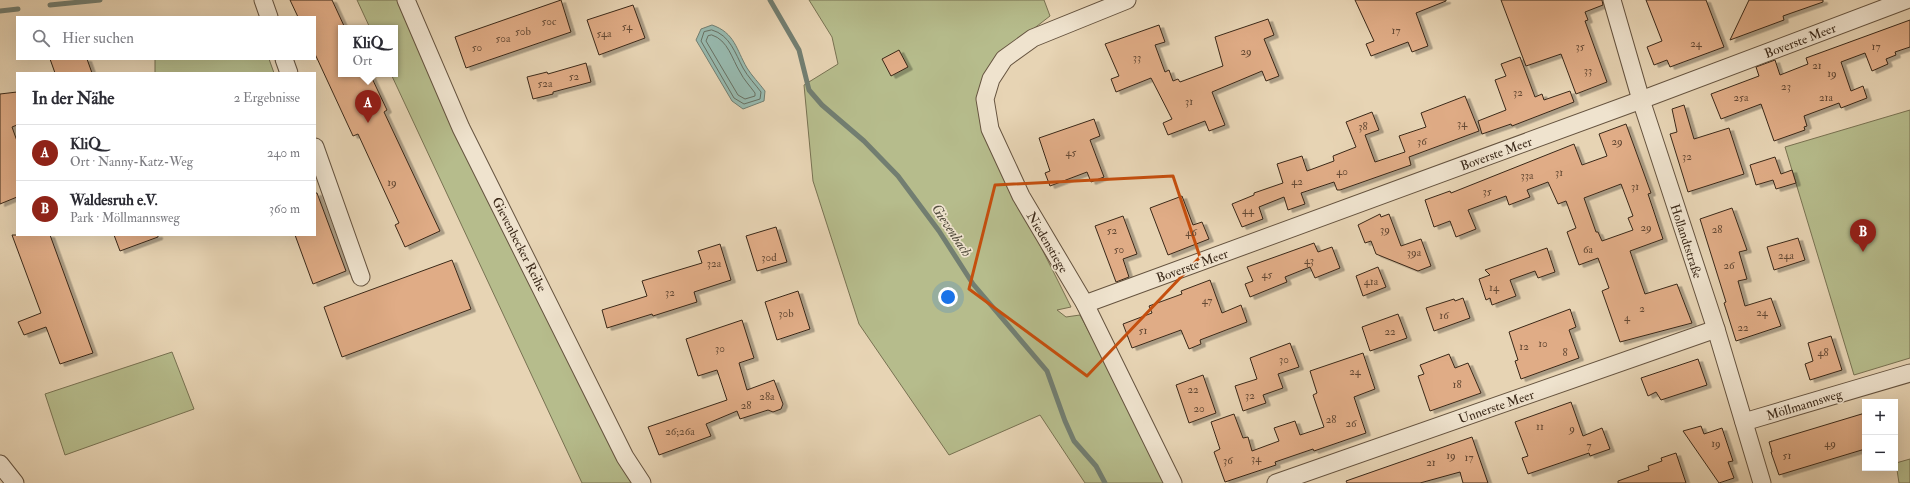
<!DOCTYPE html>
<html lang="de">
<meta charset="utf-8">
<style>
body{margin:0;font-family:"IM FELL Double Pica",serif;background:#f2f2f3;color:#2b2b33}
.controls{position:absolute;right:12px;bottom:12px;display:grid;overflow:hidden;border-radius:0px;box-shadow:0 4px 16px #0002}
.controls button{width:36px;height:36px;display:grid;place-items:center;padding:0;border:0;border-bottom:1px solid #e1e1e2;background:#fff;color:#2b2b33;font:20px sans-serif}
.you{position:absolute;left:948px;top:297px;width:14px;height:14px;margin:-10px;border:3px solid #fff;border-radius:50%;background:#1a73e8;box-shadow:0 0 0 6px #1a73e833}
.badge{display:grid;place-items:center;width:26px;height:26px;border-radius:50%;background:#8f2418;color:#fff;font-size:13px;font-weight:700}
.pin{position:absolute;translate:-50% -33px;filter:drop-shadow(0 1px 2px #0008)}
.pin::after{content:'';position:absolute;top:21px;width:14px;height:12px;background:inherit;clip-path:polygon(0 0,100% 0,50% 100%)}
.popup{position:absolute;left:338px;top:25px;width:60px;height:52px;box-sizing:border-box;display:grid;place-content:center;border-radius:0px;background:#fff;filter:drop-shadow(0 1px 3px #0005);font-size:13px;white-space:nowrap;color:#7c7c81}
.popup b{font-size:15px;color:#2b2b33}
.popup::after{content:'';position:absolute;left:50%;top:100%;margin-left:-8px;border:8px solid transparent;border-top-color:#fff}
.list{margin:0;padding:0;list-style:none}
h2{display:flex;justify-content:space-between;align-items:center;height:52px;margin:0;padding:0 16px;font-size:17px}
h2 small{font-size:13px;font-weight:400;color:#7c7c81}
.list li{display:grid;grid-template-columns:26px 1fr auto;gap:12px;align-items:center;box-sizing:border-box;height:56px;padding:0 16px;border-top:1px solid #e1e1e2}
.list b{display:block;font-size:15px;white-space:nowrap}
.list p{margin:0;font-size:13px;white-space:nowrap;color:#7c7c81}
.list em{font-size:13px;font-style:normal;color:#7c7c81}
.icon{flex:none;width:22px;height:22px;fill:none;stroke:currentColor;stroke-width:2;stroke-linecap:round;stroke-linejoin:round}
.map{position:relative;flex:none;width:1910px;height:483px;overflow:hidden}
.search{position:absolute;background:#fff;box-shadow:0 4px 16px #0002;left:16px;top:16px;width:300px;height:44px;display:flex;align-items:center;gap:10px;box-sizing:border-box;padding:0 14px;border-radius:0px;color:#7c7c81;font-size:15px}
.panel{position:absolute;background:#fff;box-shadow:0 4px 16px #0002;left:16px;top:72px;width:300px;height:164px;border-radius:0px}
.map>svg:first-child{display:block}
.green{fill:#b6bc8c;stroke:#787252}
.water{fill:#97b8ad;stroke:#727e71}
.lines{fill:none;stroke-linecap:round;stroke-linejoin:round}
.shore{stroke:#687062;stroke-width:1}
.stream{stroke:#727e71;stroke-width:5}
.building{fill:#e0ac86;stroke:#3a2818;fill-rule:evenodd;filter:url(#shadow)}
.minor-casing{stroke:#65533f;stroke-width:19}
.minor{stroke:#efe3ce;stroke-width:17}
.marked{fill:none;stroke:#c54f0e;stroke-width:3;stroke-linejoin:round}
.labels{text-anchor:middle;stroke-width:3.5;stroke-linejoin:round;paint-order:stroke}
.number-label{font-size:11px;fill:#644934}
.street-label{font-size:13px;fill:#3a2818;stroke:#efe3ce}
.water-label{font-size:14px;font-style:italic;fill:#514c3d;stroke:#efe3ce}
</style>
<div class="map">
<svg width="1910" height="483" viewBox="0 0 1910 483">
<defs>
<filter id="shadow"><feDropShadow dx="4.5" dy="2.5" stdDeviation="0" flood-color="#0004"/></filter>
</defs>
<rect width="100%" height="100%" fill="#e7d4b4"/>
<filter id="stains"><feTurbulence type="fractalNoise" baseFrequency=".005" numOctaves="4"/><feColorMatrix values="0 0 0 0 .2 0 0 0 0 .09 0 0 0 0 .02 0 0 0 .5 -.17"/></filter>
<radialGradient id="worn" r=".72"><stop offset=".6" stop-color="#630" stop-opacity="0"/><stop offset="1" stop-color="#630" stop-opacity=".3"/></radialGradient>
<g class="green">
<polygon points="357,0 399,0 638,483 582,483 391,74 395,74 395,28 370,28"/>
<polygon points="809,0 1044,0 1050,16 1001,54 981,99 1036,237 1071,307 1057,310 1066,317 1080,315 1143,434 1167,483 1085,483 1040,415 949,455 859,324 813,181 804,85 838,64 832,37"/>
<polygon points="155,59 269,59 274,73 155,73"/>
<polygon points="1910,110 1910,358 1854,375 1785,147"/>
<polygon points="172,352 194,409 65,455 45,394"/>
<polygon points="1910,459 1910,483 1899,483 1896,463"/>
</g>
<path class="water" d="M712 25C735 33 736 49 747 68 752 76 759 83 765 91L764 101 743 109 732 101 696 40 701 29Z"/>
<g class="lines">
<g class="shore">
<path d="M712 30C730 35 735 53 743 68 748 77 755 84 761 92L760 99 744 104 734 98 701 41 704 32Z"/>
<path d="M712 35C728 40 732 59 740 72 744 80 750 86 755 93V96L745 99 738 95 706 41 708 36Z"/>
</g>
<g class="stream">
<polyline points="770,0 799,50 809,90 822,105 864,141 898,176 939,231 973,284 1047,371 1065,421 1074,441 1096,466 1105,483"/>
<polyline points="50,5 100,0"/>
<polyline points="0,11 18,9"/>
</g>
</g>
<g class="building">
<polygon points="290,0 332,0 345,28 341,28 341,74 370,74 387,110 384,112 440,231 405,247 395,225 399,223 358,134 353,136 315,54 315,17 298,17"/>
<polygon points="561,0 571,32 466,68 455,37"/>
<polygon points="1355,0 1446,0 1446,1 1416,13 1428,46 1412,52 1408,42 1371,56 1366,44 1374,41"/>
<polygon points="1501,0 1602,0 1603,5 1585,12 1588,20 1585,21 1607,82 1576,94 1561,54 1526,66"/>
<polygon points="1646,0 1706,0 1724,47 1670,67 1667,60 1654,65 1647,47 1662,41"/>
<polygon points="1749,0 1823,0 1823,2 1783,16 1784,20 1730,40"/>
<polygon points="633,5 645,38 599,55 587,20"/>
<polygon points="1268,19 1274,35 1264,39 1279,76 1266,81 1262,71 1212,92 1225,125 1209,131 1205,121 1168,135 1163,123 1172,119 1151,78 1116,92 1111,79 1119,76 1105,44 1159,25 1165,42 1155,45 1165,72 1169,70 1173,81 1178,79 1180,82 1223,66 1215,37"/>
<polygon points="1910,20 1910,47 1895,52 1896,55 1886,59 1888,64 1872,71 1865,53 1841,62 1851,91 1863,86 1867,98 1841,108 1839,103 1804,116 1807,126 1804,127 1805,130 1774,141 1761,104 1721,119 1711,94 1759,76 1756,67 1775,60 1780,75 1808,64 1806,58"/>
<polygon points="899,50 908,67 891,76 882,59"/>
<polygon points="1520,57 1535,97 1542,94 1544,100 1570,91 1574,102 1512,126 1511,124 1482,134 1478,121 1506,110 1495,80 1506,76 1501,64"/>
<polygon points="50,59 87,59 92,73 55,73"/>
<polygon points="586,63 591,82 553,92 553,94 533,99 527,77 547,72 548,74"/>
<polygon points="17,92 17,125 12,127 17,141 17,197 0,204 0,94"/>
<polygon points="1465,96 1479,131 1409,157 1411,165 1340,190 1337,190 1334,182 1301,193 1305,204 1288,210 1284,197 1259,207 1263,219 1242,227 1232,204 1254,195 1254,193 1283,183 1277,164 1302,156 1307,171 1334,161 1333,156 1356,147 1346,122 1372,112 1379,130 1365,135 1375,162 1405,152 1399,136 1426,127 1421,113"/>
<polygon points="1684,105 1694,139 1729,128 1744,174 1688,192 1670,134 1677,132 1672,109"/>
<polygon points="1094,119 1100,136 1090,140 1104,177 1091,182 1087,172 1050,186 1045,173 1050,171 1039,138"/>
<path d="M1626 124 1651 193 1648 194 1663 239 1630 251 1645 294 1677 284 1692 323 1620 342 1602 291 1609 288 1598 258 1579 265 1567 232 1576 228 1566 201 1558 204 1548 182 1527 190 1530 197 1509 205 1506 196 1468 210 1476 229 1456 237 1450 221 1434 227 1425 200 1450 191 1451 193 1574 144 1582 165 1607 156 1599 134ZM1621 184 1633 216 1628 218 1633 230 1602 241 1598 232H1596L1584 198Z"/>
<polygon points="1775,157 1781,174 1792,170 1796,183 1776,189 1773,180 1756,185 1750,165"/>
<polygon points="315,193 317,193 346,271 313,284 295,235 315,235"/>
<polygon points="1182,196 1193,225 1202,222 1209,239 1168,255 1150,208"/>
<polygon points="1732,208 1747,250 1739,252 1747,279 1738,281 1745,306 1771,298 1781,326 1736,341 1724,303 1726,302 1700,219"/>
<polygon points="1380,214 1381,217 1389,214 1401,246 1421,239 1431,266 1418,271 1376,254 1371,241 1365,243 1358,225"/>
<polygon points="1123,216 1137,254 1123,259 1129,277 1116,282 1095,226"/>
<polygon points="776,227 787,262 757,271 746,236"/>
<polygon points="12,235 50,235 93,353 60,364 46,327 24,335 18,322 41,313"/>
<polygon points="114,235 158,235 158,237 120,251"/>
<polygon points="1798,238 1805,260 1774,270 1767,247"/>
<polygon points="1314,243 1318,252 1332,247 1340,268 1315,278 1310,267 1285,277 1287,282 1250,297 1245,284 1253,281 1247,267"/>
<polygon points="720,244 731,280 694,292 697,302 653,316 652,314 607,328 602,310 647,296 642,281 702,263 698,251"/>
<polygon points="1547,248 1555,272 1538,278 1535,271 1510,280 1516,296 1492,305 1490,298 1486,300 1479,279 1490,275 1485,270"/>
<polygon points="452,260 471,309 342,357 324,307"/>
<polygon points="1378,267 1386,287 1363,296 1356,276"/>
<polygon points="1210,280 1222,313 1241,305 1247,322 1200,340 1201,344 1189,349 1181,330 1132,348 1123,324 1152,313 1149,306 1182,294 1181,291"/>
<polygon points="798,291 810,329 777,340 765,302"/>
<polygon points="1463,298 1470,318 1434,331 1426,308 1454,299 1455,301"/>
<polygon points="1570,309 1576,327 1569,330 1579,358 1521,379 1515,361 1518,360 1509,332"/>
<polygon points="1398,314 1407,338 1370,351 1362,327"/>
<polygon points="742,320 754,358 739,363 747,390 774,380 783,404 781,409 773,412 768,410 740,419 737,411 706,424 711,436 659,455 648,427 727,400 717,370 698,376 686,339"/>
<polygon points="1831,336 1842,370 1810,380 1805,364 1813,361 1808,343"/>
<polygon points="1290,343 1299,367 1278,374 1283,388 1263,395 1266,403 1243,411 1235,386 1257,379 1250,358"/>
<polygon points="1363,353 1375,389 1354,397 1366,433 1314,451 1313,449 1275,462 1276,465 1225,482 1214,452 1220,449 1211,422 1234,414 1243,438 1248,437 1252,451 1279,441 1274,428 1295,421 1300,435 1324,427 1313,395 1317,393 1310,371"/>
<polygon points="1449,354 1455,368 1468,363 1481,393 1430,411 1418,376 1424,374 1420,365"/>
<polygon points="1698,359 1707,385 1661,400 1656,392 1648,396 1641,378"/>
<polygon points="1203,375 1216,413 1189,423 1176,385"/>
<polygon points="1571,402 1583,436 1602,428 1610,449 1590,456 1589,453 1528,474 1522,458 1528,456 1515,422"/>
<polygon points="1865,413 1865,449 1779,475 1771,452 1772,452 1769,442"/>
<polygon points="1701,426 1704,434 1722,428 1733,461 1728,462 1734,478 1719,483 1683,431"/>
<polygon points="1472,437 1488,483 1463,483 1460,472 1420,483 1347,483 1346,481"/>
<polygon points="1676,453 1686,483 1618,483 1618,481 1649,470 1648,466 1662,461 1661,458"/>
</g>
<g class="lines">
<defs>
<g id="minor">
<polyline points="263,0 269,17"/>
<polyline points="406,0 461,128 625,457 642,483"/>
<polyline points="1127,0 1033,38 1004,59 991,79 985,99 990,129 1021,196 1085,304 1173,483"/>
<polyline points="1612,0 1641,100 1716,329 1762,483"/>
<polyline points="284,59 289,73"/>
<polyline points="315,147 361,277"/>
<polyline points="1085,304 1641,100 1906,0"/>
<polyline points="1744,422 1910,373"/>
<polyline points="0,464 15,483"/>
<polyline points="1276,483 1716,329"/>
</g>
</defs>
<use href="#minor" class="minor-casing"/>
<use href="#minor" class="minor"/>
</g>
<path class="marked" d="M1173 176 1200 257 1087 376 969 289 995 185Z"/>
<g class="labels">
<g class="number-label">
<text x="549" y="25">50c</text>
<text x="627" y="30">54</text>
<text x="1396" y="34">17</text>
<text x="523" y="35">50b</text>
<text x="604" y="37">54a</text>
<text x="503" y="42">50a</text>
<text x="1696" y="47">24</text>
<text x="1580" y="50">35</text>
<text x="1876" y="50">17</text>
<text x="477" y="51">50</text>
<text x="1246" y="55">29</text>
<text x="1137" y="61">33</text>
<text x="1817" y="69">21</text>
<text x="1588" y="74">33</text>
<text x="1832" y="77">19</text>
<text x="574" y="80">52</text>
<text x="545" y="87">52a</text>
<text x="1786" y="90">23</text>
<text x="1518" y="96">32</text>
<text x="1741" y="101">25a</text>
<text x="1826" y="101">21a</text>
<text x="1189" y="105">31</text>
<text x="1462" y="127">34</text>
<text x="1363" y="130">38</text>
<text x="1422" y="145">36</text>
<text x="1617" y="145">29</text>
<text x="1071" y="156">45</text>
<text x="1687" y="160">32</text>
<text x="1342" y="175">40</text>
<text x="1559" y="176">31</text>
<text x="1527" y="179">33a</text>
<text x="1297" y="185">42</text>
<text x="392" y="186">19</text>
<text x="1635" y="190">31</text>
<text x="1487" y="195">35</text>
<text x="1248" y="214">44</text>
<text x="1646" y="231">29</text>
<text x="1385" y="233">39</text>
<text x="1717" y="233">28</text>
<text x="1112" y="234">52</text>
<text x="1191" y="236">46</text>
<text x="1119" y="253">50</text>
<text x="1588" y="253">6a</text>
<text x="1414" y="256">39a</text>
<text x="1786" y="259">24a</text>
<text x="769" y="261">30d</text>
<text x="1309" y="264">43</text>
<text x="714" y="267">32a</text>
<text x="1729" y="269">26</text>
<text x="1267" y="278">45</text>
<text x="1371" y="285">41a</text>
<text x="1494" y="291">14</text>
<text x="670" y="296">32</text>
<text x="1207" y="304">47</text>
<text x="1642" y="312">2</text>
<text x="1762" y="316">24</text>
<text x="786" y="317">30b</text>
<text x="1444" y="319">16</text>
<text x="1627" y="321">4</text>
<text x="1743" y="331">22</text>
<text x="1143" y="334">51</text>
<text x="1390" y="335">22</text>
<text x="1543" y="347">10</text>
<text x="1524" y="350">12</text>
<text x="720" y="352">30</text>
<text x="1565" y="356">8</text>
<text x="1823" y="356">48</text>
<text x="1284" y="363">30</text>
<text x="1355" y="375">24</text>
<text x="1457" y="388">18</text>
<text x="1193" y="393">22</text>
<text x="1250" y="399">32</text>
<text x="767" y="400">28a</text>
<text x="746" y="409">28</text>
<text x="1199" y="412">20</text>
<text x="1331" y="423">28</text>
<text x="1351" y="427">26</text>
<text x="1540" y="430">11</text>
<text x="1572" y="432">9</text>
<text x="680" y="435">26;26a</text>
<text x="1716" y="447">19</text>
<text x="1830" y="447">49</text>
<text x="1589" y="449">7</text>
<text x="1451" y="459">19</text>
<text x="1787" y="459">51</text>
<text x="1469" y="461">17</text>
<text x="1256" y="462">34</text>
<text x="1228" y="464">36</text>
<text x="1431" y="466">21</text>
</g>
<g class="street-label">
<text transform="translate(1800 40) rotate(-21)" y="5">Boverste Meer</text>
<text transform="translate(1496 153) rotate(-20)" y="5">Boverste Meer</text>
<text transform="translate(1687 241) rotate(72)" y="5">Hollandtstraße</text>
<text transform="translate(1048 242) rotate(59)" y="5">Niedenstiege</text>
<text transform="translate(520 244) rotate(63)" y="5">Gievenbecker Reihe</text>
<text transform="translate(1192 265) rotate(-20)" y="5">Boverste Meer</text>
<text transform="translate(1804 404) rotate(-17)" y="5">Möllmannsweg</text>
<text transform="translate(1496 406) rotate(-19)" y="5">Unnerste Meer</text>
</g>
<g class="water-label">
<text transform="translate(952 230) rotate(56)" y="5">Gievenbach</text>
</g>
</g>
<rect width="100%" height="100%" filter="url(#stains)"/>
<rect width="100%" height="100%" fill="url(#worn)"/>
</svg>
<div class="controls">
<button>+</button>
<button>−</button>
</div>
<div class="you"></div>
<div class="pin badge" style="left:368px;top:123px">A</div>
<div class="popup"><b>KliQ</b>Ort</div>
<div class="pin badge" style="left:1863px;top:252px">B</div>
<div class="search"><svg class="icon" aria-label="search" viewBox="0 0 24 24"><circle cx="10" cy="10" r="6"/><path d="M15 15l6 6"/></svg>Hier suchen</div>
<section class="panel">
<h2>In der Nähe<small>2 Ergebnisse</small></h2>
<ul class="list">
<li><span class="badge">A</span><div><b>KliQ</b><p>Ort · Nanny-Katz-Weg</p></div><em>240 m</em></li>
<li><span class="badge">B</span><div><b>Waldesruh e.V.</b><p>Park · Möllmannsweg</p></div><em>360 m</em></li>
</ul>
</section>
</div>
